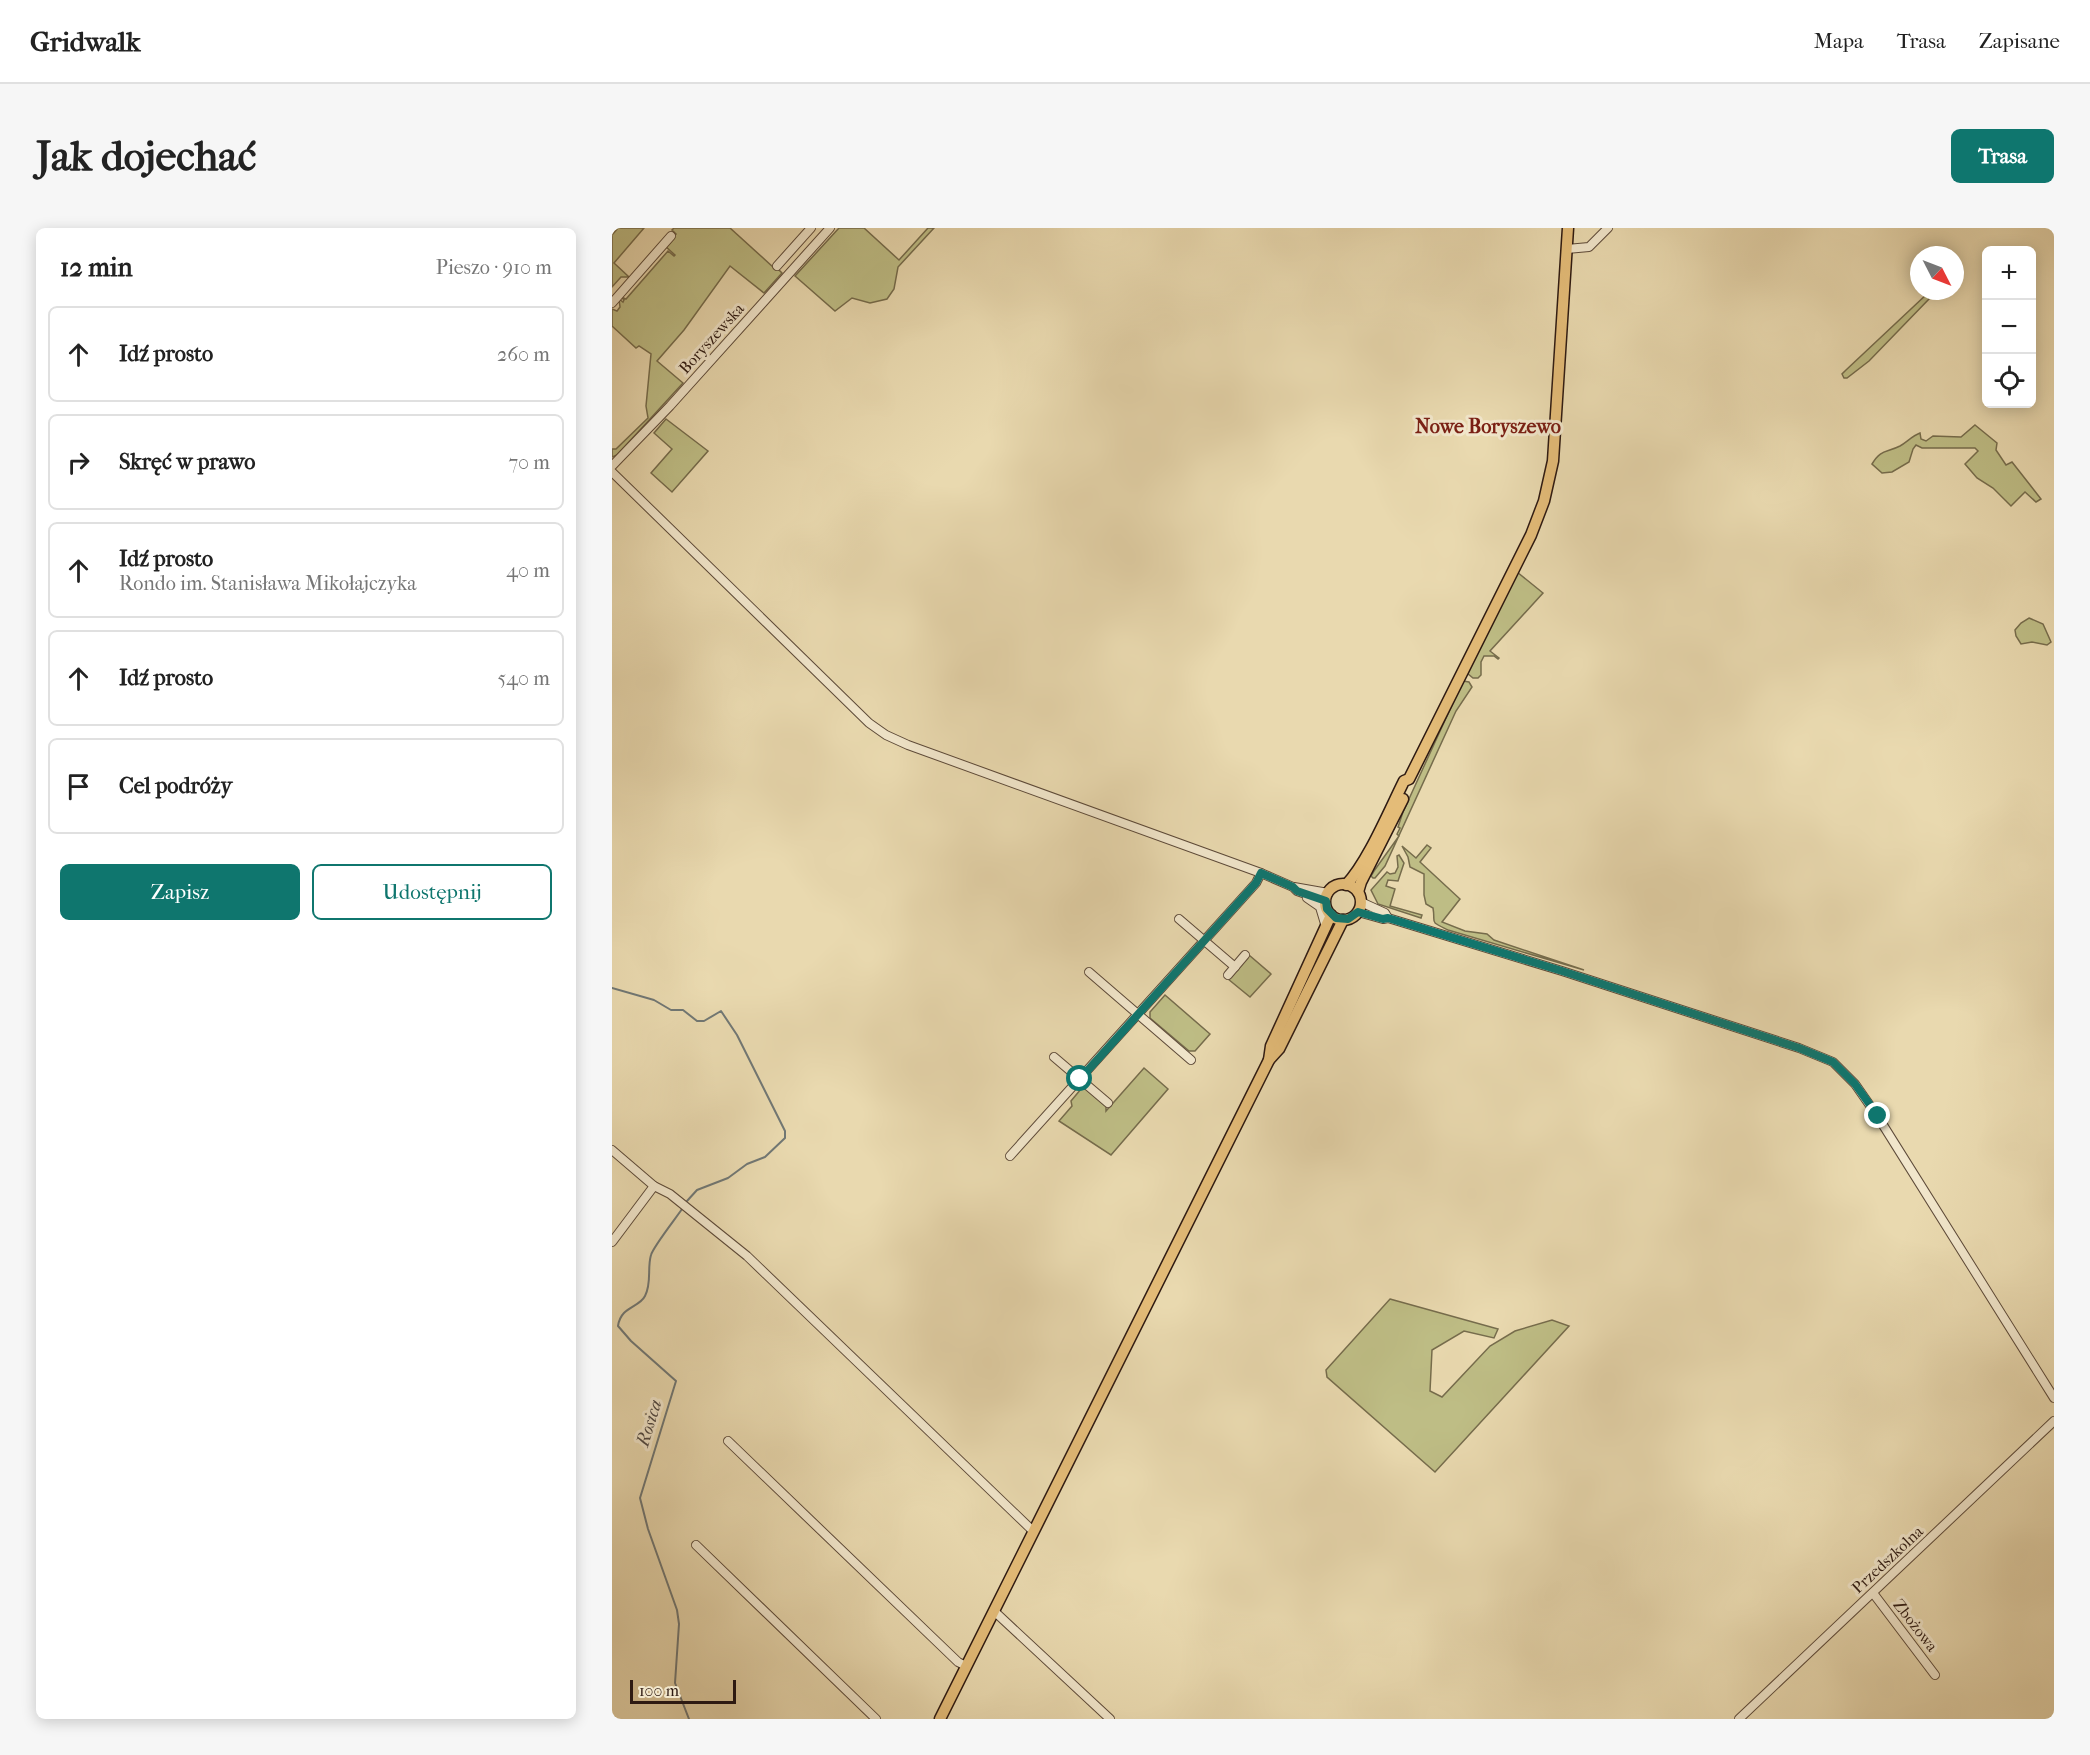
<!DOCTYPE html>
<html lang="pl">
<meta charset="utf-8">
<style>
body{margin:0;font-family:"IM FELL French Canon",serif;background:#f6f6f6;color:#222}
.controls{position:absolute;right:18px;top:18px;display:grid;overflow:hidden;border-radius:9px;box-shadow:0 3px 15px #0003}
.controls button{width:54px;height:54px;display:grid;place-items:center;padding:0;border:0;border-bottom:2px solid #e0e0e0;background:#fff;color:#222;font:30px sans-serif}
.compass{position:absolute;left:1298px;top:18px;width:54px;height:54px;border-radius:50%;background:#fff;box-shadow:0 3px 15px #0003;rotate:132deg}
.scale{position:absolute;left:18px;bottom:15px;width:106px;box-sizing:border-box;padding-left:6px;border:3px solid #2e1a12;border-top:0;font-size:16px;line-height:21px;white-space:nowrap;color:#2e1a12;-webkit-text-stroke:4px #f1e6cb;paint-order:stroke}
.stop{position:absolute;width:18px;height:18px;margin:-14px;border:4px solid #0f766e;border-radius:50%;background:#fff}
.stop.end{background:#0f766e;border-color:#fff;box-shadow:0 2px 6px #0008}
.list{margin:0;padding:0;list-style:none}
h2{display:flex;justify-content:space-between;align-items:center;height:78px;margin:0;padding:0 24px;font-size:26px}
h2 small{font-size:20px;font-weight:400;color:#767676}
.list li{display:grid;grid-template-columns:39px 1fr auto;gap:18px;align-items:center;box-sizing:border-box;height:96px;margin:0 12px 12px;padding:0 12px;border:2px solid #e0e0e0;border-radius:9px}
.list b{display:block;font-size:22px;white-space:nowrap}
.list p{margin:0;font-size:20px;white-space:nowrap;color:#767676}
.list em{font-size:20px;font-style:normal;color:#767676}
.actions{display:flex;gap:12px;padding:18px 24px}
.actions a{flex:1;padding:14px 0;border:2px solid #0f766e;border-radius:9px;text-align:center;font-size:21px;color:#0f766e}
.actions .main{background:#0f766e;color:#fff}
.icon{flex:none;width:33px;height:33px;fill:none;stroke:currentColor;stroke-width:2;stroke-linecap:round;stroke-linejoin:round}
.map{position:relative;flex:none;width:1442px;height:1491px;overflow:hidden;border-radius:9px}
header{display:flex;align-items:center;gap:36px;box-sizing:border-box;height:84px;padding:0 30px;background:#fff;border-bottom:2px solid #e0e0e0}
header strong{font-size:28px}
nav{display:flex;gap:33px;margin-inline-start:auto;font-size:21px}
.intro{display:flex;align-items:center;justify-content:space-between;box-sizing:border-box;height:144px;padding:0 36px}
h1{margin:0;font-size:42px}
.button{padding:15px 27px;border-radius:9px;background:#0f766e;color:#fff;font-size:21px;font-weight:700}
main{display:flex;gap:36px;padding:0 36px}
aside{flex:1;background:#fff;border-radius:9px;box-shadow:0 3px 15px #0003}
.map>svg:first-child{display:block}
.green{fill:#bebd85;stroke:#766c4c;stroke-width:1.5}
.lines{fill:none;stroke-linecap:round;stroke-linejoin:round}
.stream{stroke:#717875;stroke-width:2}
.minor-casing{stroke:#5d4a39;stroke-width:10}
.major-casing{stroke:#2e1a12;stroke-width:13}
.minor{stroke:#f1e6cb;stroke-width:8}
.major{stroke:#e4bc78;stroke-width:10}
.route{stroke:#0f766e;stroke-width:8}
.labels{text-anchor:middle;stroke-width:6;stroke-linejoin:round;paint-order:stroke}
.street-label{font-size:16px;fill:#2e1a12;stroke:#f1e6cb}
.water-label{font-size:18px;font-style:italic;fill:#504944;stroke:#f1e6cb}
.quarter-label{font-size:20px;font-weight:bold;fill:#7a1f14;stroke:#f1e6cb}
</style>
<header>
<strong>Gridwalk</strong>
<nav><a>Mapa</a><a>Trasa</a><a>Zapisane</a></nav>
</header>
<div class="intro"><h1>Jak dojechać</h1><a class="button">Trasa</a></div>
<main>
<aside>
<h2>12 min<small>Pieszo · 910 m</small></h2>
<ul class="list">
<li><svg class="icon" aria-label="ahead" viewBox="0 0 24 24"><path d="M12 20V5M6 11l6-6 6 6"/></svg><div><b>Idź prosto</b></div><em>260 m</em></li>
<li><svg class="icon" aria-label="right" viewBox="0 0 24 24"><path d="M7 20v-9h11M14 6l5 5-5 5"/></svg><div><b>Skręć w prawo</b></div><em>70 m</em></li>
<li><svg class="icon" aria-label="ahead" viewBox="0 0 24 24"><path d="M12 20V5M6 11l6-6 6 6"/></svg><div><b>Idź prosto</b><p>Rondo im. Stanisława Mikołajczyka</p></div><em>40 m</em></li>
<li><svg class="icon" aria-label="ahead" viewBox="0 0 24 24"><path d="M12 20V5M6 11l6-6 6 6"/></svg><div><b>Idź prosto</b></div><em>540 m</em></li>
<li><svg class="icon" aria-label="arrive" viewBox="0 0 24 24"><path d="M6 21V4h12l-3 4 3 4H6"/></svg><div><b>Cel podróży</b></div></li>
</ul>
<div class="actions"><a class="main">Zapisz</a><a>Udostępnij</a></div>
</aside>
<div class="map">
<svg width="1442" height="1491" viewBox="0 0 1442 1491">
<rect width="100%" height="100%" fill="#e9d9af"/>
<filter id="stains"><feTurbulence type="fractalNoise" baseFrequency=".00333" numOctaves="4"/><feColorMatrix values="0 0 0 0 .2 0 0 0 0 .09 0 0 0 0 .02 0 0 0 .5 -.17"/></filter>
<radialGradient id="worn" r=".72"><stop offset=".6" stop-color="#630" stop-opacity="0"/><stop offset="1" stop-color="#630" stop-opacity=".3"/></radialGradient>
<g class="green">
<polygon points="6,0 32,0 2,35 17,49 9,49 0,59 0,7"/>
<polygon points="62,0 118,0 161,39 164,39 170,45 152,65 118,38 72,102 45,133 71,155 5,227 0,229 0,221 4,221 36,190 34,178 39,126 27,118 24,120 0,98 0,81 5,83 8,79 7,71 11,74 12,72 9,69 14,71 56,23 62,28 63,27 53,18 64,6 60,2"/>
<polygon points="227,0 252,0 287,32 316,0 322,0 286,39 282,61 275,71 258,75 240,70 223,83 183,48"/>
<polygon points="1316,65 1317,71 1257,133 1235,150 1232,150 1230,146 1234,142"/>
<polygon points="54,191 96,223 60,264 39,245 60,221 42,205"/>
<path d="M1363 197 1385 215 1384 222 1394 237 1400 234 1429 271 1424 274 1413 264 1399 278 1381 260 1365 250 1353 236 1366 223 1363 220H1310L1304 217 1301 221 1297 234 1280 244 1270 245 1260 236C1269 221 1274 225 1288 218 1295 214 1300 208 1308 205L1309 211 1314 213 1321 208 1349 209Z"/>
<polygon points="905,344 931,365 878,423 887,430 886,431 882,428 872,428 869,434 869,447 866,450 861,450 855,445"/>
<polygon points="1417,390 1431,396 1439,414 1435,417 1420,414 1409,416 1404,408 1403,402 1409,395"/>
<polygon points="851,453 857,454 860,459 844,483 773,638 763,650 761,650 759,648 762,643 787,608 785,606 788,600 786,599 791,584"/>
<path d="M815 617 819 620 808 634 848 671 830 694 853 703 875 706 882 712 972 742 836 702C816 692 824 697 821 680L814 676 812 667V646L798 639 796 629 790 618 804 630Z"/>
<polygon points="787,627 792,635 786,653 776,652 774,658 783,661 778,678 810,687 809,690 766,676 759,662 775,644 778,646 783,645 786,639 785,628"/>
<polygon points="637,727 659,746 638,769 616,751"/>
<polygon points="553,767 598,806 583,823 577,823 538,790 538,784"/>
<polygon points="532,840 556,861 499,927 447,893 460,878 459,873 469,861 474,861 494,877 494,883"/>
<polygon points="778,1071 886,1101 882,1110 852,1103 820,1122 818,1163 830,1169 878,1118 903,1103 940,1092 957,1098 823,1244 715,1149 714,1142"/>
</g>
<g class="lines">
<g class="stream">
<polyline points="0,760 42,772 59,782 71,782 85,793 92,793 109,783 125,807 173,903 173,910 153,929 135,936 116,950 85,962 75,973"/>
<path d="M70 981C64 990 41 1019 39 1027 35 1040 40 1055 33 1068 27 1080 9 1078 6 1098L19 1113 64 1153 28 1270 36 1301 65 1382 67 1396 63 1455 77 1491"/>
</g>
<defs>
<g id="minor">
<polyline points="955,21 977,19 996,0"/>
<polyline points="165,38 199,0"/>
<polyline points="0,75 59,8"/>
<polyline points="0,238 58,178 218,0"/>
<polyline points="0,244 257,495 274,507 296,517 649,645 681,659 685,663 714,673"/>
<polyline points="682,659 716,665"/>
<polyline points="695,670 708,679 714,699"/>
<polyline points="749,674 773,685 776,690"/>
<polyline points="746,684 771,691 776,690 950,743 1187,820 1221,834 1243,856 1266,889 1442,1170"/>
<polyline points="567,691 623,739"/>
<polyline points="477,744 579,832"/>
<polyline points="616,747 633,727"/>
<polyline points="442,829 496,875"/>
<polyline points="0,922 42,958 58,966 135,1028 421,1303"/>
<polyline points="398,928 644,655 649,645"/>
<polyline points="0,1014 42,958"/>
<polyline points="116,1213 346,1434 354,1438"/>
<polyline points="84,1317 264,1491"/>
<polyline points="1261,1365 1323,1447"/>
<polyline points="382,1383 498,1491"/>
<polyline points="1127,1491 1442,1193"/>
</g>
<g id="major">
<circle cx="731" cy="674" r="18"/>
<path d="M734 657C756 634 777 583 792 553L797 551 919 307 932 273 941 233 956 0"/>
<polyline points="746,664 749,654 791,571"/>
<polyline points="657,832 659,818 719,687"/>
<polyline points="328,1491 657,832 667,821 731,692"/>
</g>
</defs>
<use href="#minor" class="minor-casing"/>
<use href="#major" class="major-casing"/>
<use href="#minor" class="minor"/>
<use href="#major" class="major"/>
</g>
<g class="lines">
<polyline class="route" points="468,851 644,655 649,645 681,659 685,663 714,673 715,681 724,690 736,691 746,684 771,691 776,690 950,743 1187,820 1221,834 1243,856 1266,888"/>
</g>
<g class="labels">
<g class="street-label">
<text transform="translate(99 110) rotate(-48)" y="6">Boryszewska</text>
<text transform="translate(1275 1331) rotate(-43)" y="6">Przedszkolna</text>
<text transform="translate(1304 1397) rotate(52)" y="6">Zbożowa</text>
</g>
<g class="water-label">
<text transform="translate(37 1195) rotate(-73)" y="6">Rosica</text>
</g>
<g class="quarter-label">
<text x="876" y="205">Nowe Boryszewo</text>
</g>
</g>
<rect width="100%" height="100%" filter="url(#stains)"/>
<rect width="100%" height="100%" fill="url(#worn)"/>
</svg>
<div class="controls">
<button>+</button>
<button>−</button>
<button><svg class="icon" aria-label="locate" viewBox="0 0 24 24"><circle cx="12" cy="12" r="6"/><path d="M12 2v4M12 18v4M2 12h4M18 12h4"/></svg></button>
</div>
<svg class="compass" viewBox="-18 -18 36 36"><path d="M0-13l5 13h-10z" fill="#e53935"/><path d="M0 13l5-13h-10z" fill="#767676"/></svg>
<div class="scale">100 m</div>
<div class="stop" style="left:468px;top:851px"></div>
<div class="stop end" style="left:1266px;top:888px"></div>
</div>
</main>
